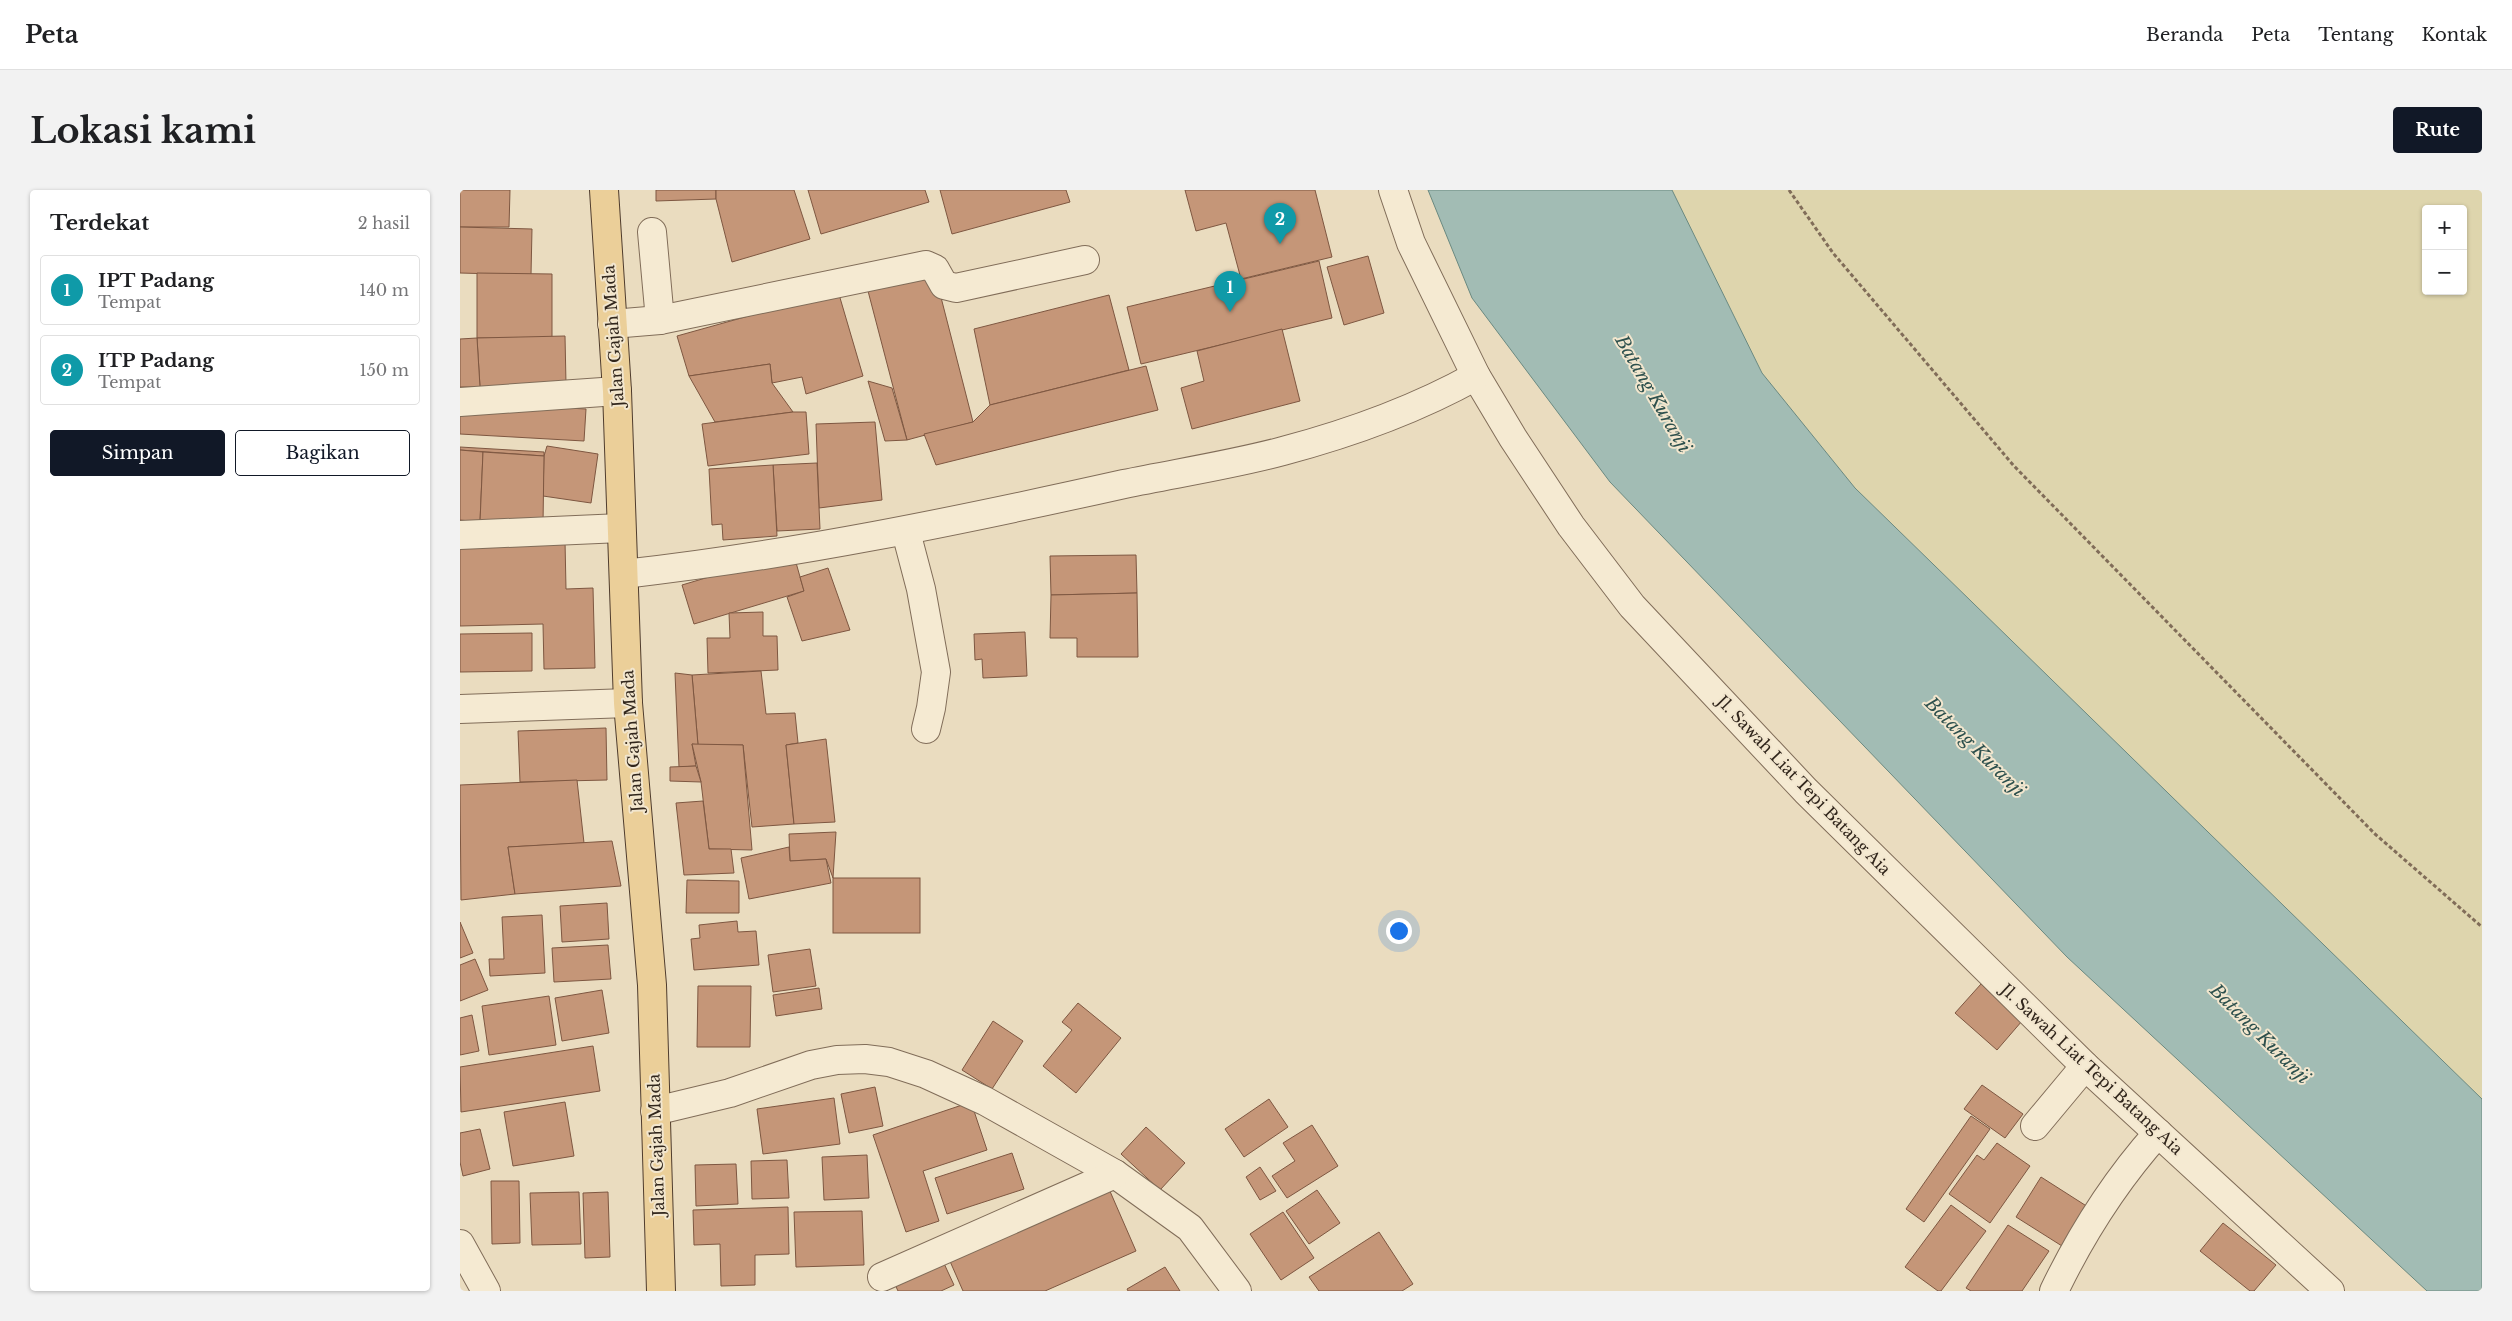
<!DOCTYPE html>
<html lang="id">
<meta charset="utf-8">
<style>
body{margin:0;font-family:"Libre Baskerville",serif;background:#f2f2f2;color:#202124}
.controls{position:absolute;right:15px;top:15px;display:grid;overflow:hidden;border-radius:5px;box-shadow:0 1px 4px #0004}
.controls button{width:45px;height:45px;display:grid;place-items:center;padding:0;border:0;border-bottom:1px solid #e0e0e0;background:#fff;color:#202124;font:25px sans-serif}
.you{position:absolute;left:938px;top:740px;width:18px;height:18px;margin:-12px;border:4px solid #fff;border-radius:50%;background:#1a73e8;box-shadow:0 0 0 8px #1a73e833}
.badge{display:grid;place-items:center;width:32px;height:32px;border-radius:50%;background:#111827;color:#fff;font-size:16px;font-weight:700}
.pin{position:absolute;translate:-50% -41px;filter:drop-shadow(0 1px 2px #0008)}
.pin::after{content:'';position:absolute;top:26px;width:18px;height:15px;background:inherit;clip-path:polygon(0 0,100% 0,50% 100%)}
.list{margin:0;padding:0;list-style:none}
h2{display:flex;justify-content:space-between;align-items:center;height:65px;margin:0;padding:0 20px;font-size:21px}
h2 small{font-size:16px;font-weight:400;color:#757577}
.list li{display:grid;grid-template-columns:32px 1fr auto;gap:15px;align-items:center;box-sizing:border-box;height:70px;margin:0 10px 10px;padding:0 10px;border:1px solid #e0e0e0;border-radius:5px}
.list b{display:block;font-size:19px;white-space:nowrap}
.list p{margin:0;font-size:16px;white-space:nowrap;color:#757577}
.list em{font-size:16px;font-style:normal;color:#757577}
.actions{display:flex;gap:10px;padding:15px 20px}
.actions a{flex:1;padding:11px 0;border:1px solid #111827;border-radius:5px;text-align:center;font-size:18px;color:#111827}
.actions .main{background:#111827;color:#fff}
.map{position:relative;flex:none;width:2022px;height:1101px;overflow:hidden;border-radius:5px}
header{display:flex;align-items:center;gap:30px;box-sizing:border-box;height:70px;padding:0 25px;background:#fff;border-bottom:1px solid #e0e0e0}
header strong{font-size:24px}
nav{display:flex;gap:28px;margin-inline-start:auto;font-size:18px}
.intro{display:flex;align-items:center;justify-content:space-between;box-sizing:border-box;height:120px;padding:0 30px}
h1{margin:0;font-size:35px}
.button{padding:12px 22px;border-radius:5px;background:#111827;color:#fff;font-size:18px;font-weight:700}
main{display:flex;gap:30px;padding:0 30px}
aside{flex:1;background:#fff;border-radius:5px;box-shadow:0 1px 4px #0004}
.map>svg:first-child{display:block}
.farmland{fill:#ded5ad;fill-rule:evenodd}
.water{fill:#a2bcb4;stroke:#6a8980}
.building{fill:#c59678;stroke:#7e5741}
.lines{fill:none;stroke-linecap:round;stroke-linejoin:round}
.minor-casing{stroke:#816d59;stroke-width:30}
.major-casing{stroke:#4f3c2d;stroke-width:30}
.path{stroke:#816d59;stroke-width:3;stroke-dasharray:4 2.5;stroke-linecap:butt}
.minor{stroke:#f5ead2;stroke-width:28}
.major{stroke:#ebcf99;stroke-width:28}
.labels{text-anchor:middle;stroke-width:4;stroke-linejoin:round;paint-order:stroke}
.street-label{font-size:16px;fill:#31261c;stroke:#f2e6ce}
.water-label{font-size:18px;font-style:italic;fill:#2d504d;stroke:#f2e6ce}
</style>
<header>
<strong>Peta</strong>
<nav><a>Beranda</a><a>Peta</a><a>Tentang</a><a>Kontak</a></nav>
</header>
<div class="intro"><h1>Lokasi kami</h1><a class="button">Rute</a></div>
<main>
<aside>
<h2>Terdekat<small>2 hasil</small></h2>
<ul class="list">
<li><span class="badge" style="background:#0f9aa8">1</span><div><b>IPT Padang</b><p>Tempat</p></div><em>140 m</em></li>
<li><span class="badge" style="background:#0f9aa8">2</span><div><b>ITP Padang</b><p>Tempat</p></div><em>150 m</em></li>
</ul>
<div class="actions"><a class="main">Simpan</a><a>Bagikan</a></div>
</aside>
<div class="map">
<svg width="2022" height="1101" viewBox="0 0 2022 1101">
<rect width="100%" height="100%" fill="#eadcbf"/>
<path class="farmland" d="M1212 0H2022V909L1395 298 1302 183ZM1966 19H2003V101H1966Z"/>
<polygon class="water" points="968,0 1212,0 1302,183 1395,298 2022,909 2022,1101 1967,1101 1607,767 1150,292 1012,108"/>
<g class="building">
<polygon points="0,0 50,0 49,37 0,37 0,45"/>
<polygon points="196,0 256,0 256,9 196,11"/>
<polygon points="256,0 334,0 350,49 272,72 256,9"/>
<polygon points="348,0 465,0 469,12 361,44"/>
<polygon points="480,0 606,0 610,12 492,44"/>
<polygon points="725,0 855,0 872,67 781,89 766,33 736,41"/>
<polygon points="0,37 72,39 71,85 0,83"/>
<polygon points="908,66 924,123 884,135 867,77"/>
<polygon points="859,71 872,128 681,174 667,117"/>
<polygon points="17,83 92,84 92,148 17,148"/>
<polygon points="475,84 513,232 447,250 408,101"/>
<polygon points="378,101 403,186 346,204 342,187 312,193 310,174 229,186 217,146"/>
<polygon points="649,105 669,180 530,215 514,139"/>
<polygon points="822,139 840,211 732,239 721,198 744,191 737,161"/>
<polygon points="105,146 106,194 20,197 17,148"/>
<polygon points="17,148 20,197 0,197 0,149"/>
<polygon points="310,174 312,193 333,222 255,232 229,186"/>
<polygon points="686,176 698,220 476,275 464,244 513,232 530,215"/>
<polygon points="408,191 432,198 447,250 425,251"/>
<polygon points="0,212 126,219 124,251 0,244"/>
<polygon points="333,222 346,222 349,264 248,276 242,234"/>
<polygon points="415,232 422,310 359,318 356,234"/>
<polygon points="87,256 138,264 131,313 83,306 84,266"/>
<polygon points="0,257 84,262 84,266 0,260"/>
<polygon points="0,260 23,262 20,332 0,330"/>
<polygon points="23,262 84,266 83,334 20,332"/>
<polygon points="357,273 360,339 317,341 313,275"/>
<polygon points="313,275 317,346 263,350 262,334 252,335 249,279"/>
<polygon points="105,351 106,399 133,398 135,478 84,479 83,434 0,436 0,352"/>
<polygon points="333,362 344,401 234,434 222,395"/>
<polygon points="676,365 677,403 591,405 590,366"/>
<polygon points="368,378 390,440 342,451 327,407 344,401 340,387"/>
<polygon points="677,403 678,467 617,467 617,448 590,448 591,405"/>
<polygon points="303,422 303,446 317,446 318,480 248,483 247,448 270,448 269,423"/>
<polygon points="565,442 567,486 523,488 522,469 515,470 514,444"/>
<polygon points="72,443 72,481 0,482 0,444"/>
<polygon points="301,481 306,524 335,523 338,553 326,555 334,634 292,637 283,555 238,555 232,485"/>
<polygon points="215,483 232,485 238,555 232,554 236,576 219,577"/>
<polygon points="146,538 147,590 60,592 58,541"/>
<polygon points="366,549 375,632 334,634 326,555"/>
<polygon points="232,554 283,555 292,660 249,659 241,592"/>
<polygon points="236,576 241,592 210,591 210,577"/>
<polygon points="117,590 124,653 48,657 55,704 1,710 0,595"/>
<polygon points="243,611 249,659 271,659 274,683 224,685 216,613"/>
<polygon points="376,642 373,688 366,669 330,671 329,644"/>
<polygon points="152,651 161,696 55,704 48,657"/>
<polygon points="329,657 330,671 366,669 371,693 289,709 281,668"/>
<rect x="373" y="688" width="87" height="55"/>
<polygon points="227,690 279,691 279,723 226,723"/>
<polygon points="147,713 149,749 102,752 100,716"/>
<polygon points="82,725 85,783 30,786 29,769 44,769 42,727"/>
<polygon points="277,731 278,742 296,741 299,775 234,780 231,749 240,748 239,735"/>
<polygon points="0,732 13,763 0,768"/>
<polygon points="148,755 151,789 94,792 92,758"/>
<polygon points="350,759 356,796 313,802 308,765"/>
<polygon points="15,769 28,800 0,811 0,775"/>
<polygon points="1521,794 1562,831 1537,860 1495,823"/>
<polygon points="238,796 291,796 290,857 237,857"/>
<polygon points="359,798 362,819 316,826 313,805"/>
<polygon points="142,800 149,843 102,851 95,808"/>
<polygon points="89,806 96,855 29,865 22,816"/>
<polygon points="618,813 661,848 616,903 583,876 612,840 602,832"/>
<polygon points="12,825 19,861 0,865 0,828"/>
<polygon points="533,831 563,851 532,899 502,880"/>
<polygon points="133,856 140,901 1,922 0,877"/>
<polygon points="1522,895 1563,924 1545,948 1504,919"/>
<polygon points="415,897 423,936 389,943 381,904"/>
<polygon points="374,908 380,954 303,964 297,919"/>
<polygon points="809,909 828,937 784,967 765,939"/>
<polygon points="105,912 114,966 53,976 44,922"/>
<polygon points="511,912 527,960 463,981 479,1031 446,1042 413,945"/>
<polygon points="1511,926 1530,939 1464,1032 1446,1019"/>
<polygon points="852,935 878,976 827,1008 812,986 835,971 823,953"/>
<polygon points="686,937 725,973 700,1000 661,964"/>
<polygon points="20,939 30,979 3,986 0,972 0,943"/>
<polygon points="1537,953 1570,976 1530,1033 1489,1004 1517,965 1524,970"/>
<polygon points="552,963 564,999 487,1024 475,988"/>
<polygon points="407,965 409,1008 364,1010 362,967"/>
<polygon points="327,970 329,1008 292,1009 291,971"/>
<polygon points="276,974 278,1014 236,1016 235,975"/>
<polygon points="800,977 816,1001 800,1010 786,987"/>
<polygon points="1581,987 1628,1017 1602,1056 1556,1027"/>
<polygon points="31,991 59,991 60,1053 32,1054"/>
<polygon points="649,999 676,1061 585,1101 503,1101 489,1069"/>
<polygon points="857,1000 880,1033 849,1054 826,1021"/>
<polygon points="119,1002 121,1054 72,1055 70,1003"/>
<polygon points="148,1002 150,1067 125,1068 123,1003"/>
<polygon points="1491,1015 1526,1041 1481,1101 1478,1101 1445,1077"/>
<polygon points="328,1017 329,1064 295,1065 295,1095 261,1096 260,1054 234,1055 233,1020"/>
<polygon points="402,1021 404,1075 336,1077 334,1022"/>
<polygon points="823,1022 854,1068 821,1090 790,1044"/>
<polygon points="1763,1033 1816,1075 1794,1101 1790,1101 1740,1061"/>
<polygon points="1548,1035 1589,1061 1562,1101 1511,1101 1506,1098"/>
<polygon points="919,1042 953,1094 942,1101 859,1101 849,1087"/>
<polygon points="481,1067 494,1095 481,1101 438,1101 432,1088"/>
<polygon points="705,1077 720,1101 668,1101 667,1099"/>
</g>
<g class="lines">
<defs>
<g id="minor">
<polyline points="933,0 951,53 1016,186 1053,248 1111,336 1172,416 1346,601 1625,876 1870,1101"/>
<polyline points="192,42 200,130"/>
<polyline points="152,134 200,130 466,75 475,79 484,95 496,98 625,70"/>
<polyline points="0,212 157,201"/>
<polyline points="446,342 461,399 476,482 471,518 466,539"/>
<polyline points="0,345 161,338"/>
<path d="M164 384C333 365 498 331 664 294 717 283 771 275 823 261 891 243 955 220 1016 186"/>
<polyline points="0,519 168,513"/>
<polyline points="195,921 270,903 351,875 377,870 405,869 429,872 466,884 525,911 655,984 730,1038 777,1101"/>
<polyline points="1575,936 1625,876"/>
<polyline points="0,1054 26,1101"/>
<polyline points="422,1087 655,984"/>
<path d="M1594 1101C1622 1043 1655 991 1698 943"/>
</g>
<polyline id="major" points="144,0 157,201 168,513 192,795 201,1101"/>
</defs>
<use href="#minor" class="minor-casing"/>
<use href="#major" class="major-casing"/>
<polyline class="path" points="1329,0 1373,63 1554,276 1915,644 2022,737"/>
<use href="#minor" class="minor"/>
<use href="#major" class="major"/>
</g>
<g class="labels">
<g class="street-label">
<text transform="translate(153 146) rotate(-94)" y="6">Jalan Gajah Mada</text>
<text transform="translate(172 551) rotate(-94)" y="6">Jalan Gajah Mada</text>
<text transform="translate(1344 595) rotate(46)" y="6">Jl. Sawah Liat Tepi Batang Aia</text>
<text transform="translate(1632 879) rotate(43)" y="6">Jl. Sawah Liat Tepi Batang Aia</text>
<text transform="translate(196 955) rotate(-92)" y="6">Jalan Gajah Mada</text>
</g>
<g class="water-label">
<text transform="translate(1193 204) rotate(60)" y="6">Batang Kuranji</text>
<text transform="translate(1515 557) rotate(45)" y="6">Batang Kuranji</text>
<text transform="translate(1800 844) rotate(45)" y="6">Batang Kuranji</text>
</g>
</g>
</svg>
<div class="controls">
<button>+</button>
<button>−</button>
</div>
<div class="you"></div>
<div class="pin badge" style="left:770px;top:122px;background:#0f9aa8">1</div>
<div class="pin badge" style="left:820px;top:54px;background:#0f9aa8">2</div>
</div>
</main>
